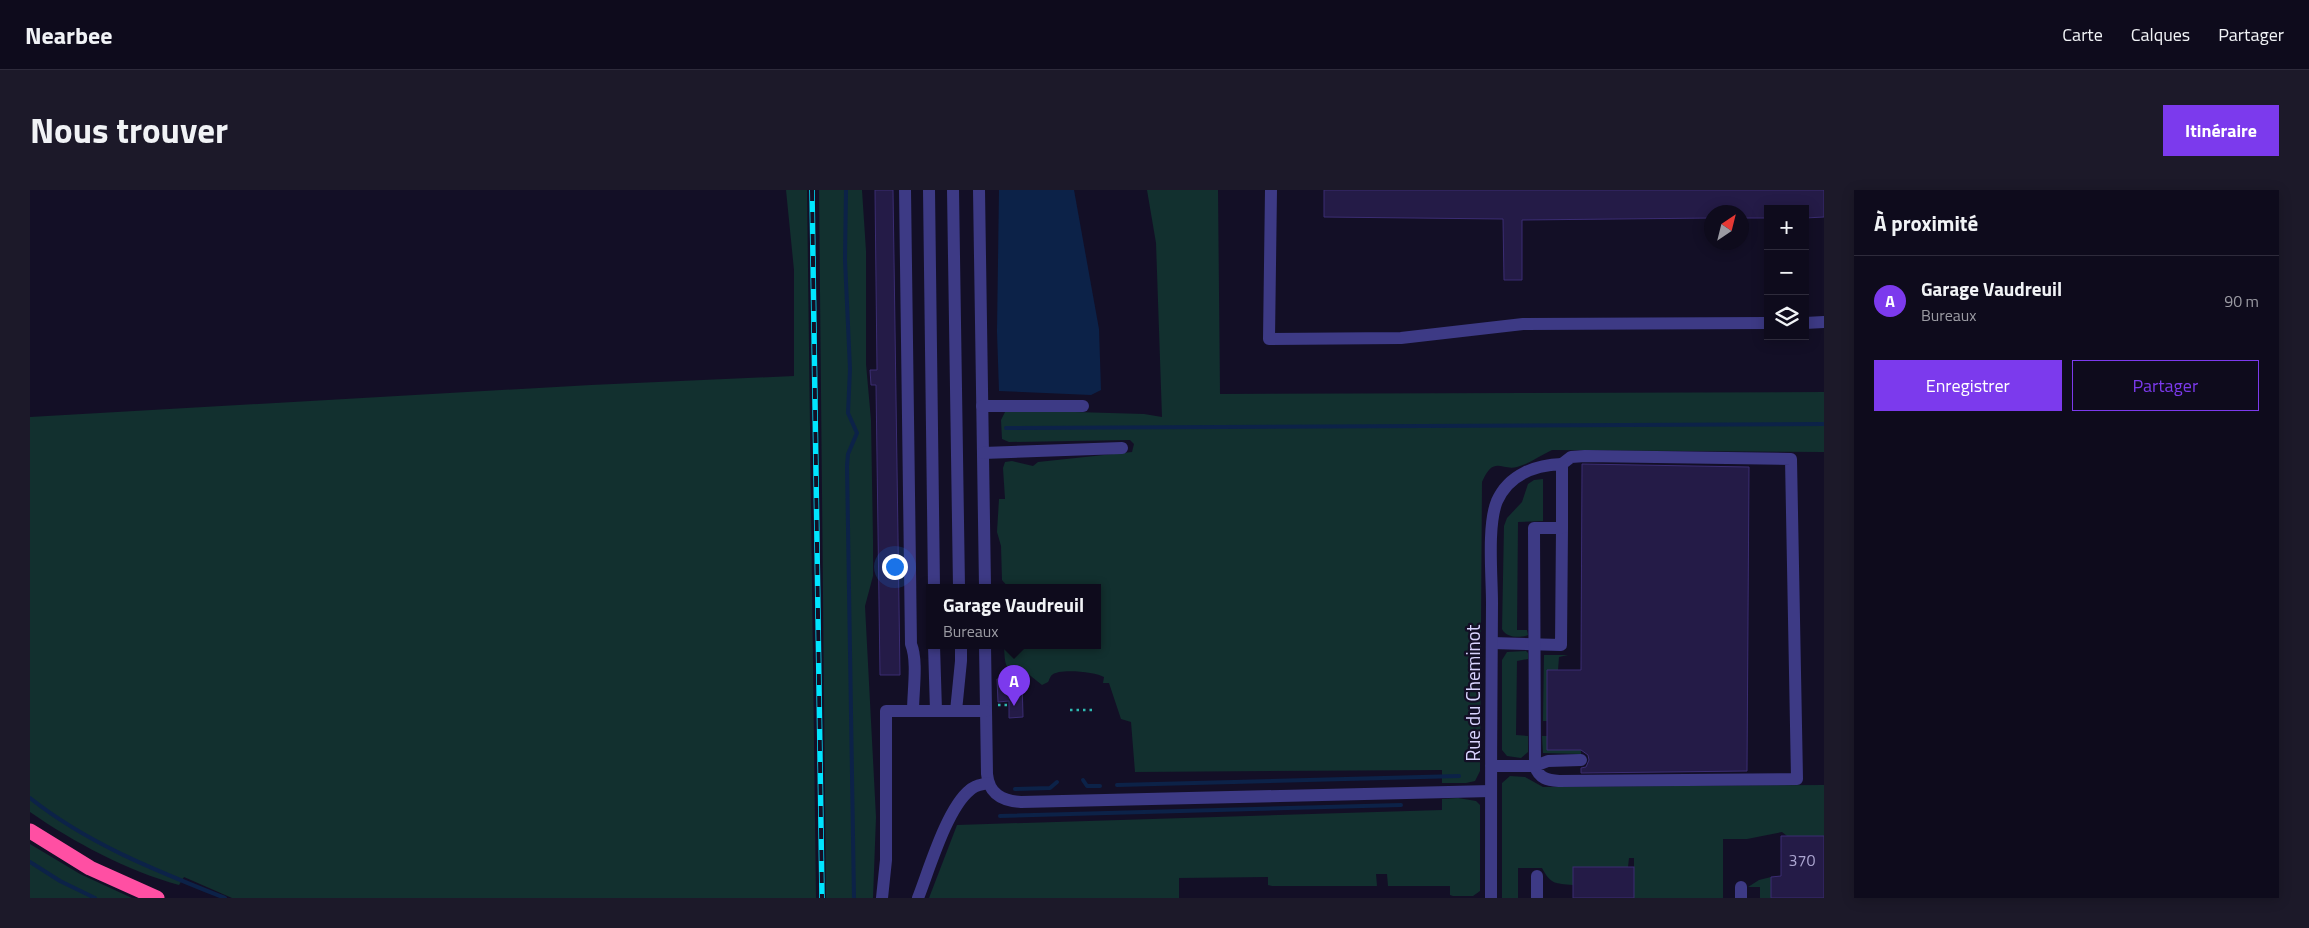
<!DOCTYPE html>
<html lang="fr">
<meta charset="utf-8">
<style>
body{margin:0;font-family:"Titillium Web",sans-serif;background:#1c1929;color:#f1f3f6}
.controls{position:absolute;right:15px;top:15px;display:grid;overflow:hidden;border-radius:0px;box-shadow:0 2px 12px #0003}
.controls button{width:45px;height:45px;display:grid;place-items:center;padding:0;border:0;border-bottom:1px solid #2e2b3b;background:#0e0b1c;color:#f1f3f6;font:25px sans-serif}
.compass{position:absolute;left:1674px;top:15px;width:45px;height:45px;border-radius:50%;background:#0e0b1c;box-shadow:0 2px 12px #0003;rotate:35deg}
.you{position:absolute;left:864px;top:376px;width:18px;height:18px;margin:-12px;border:4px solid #fff;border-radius:50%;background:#1a73e8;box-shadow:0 0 0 8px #1a73e833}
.badge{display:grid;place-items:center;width:32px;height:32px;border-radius:50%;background:#7c3aed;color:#fff;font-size:16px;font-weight:700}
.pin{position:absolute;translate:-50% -41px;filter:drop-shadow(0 1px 2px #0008)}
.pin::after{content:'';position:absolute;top:26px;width:18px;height:15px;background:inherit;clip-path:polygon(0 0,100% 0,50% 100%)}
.popup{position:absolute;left:896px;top:394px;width:175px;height:65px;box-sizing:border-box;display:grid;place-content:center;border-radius:0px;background:#0e0b1c;filter:drop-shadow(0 1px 4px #0005);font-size:16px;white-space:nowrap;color:#9b9ba3}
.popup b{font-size:19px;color:#f1f3f6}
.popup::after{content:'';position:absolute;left:50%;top:100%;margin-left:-10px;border:10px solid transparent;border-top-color:#0e0b1c}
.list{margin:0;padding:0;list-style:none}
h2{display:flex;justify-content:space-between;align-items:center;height:65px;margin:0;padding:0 20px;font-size:21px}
h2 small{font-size:16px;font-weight:400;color:#9b9ba3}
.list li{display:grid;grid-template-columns:32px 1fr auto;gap:15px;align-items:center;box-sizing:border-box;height:90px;padding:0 20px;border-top:1px solid #2e2b3b}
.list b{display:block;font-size:19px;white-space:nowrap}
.list p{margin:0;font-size:16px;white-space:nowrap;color:#9b9ba3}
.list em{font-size:16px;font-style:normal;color:#9b9ba3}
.actions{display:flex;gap:10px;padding:15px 20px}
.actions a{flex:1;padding:11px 0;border:1px solid #7c3aed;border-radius:0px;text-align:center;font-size:18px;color:#7c3aed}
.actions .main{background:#7c3aed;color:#fff}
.icon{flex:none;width:28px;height:28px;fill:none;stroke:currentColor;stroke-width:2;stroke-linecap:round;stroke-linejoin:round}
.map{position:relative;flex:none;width:1794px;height:708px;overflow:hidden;border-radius:0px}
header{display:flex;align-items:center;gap:30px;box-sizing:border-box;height:70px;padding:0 25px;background:#0e0b1c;border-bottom:1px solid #2e2b3b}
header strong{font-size:24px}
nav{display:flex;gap:28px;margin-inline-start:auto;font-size:18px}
.intro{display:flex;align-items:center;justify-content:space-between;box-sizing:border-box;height:120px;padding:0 30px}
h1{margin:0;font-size:35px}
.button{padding:12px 22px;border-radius:0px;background:#7c3aed;color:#fff;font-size:18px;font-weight:700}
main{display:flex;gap:30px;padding:0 30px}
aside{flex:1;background:#0e0b1c;border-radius:0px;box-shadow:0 2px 12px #0003}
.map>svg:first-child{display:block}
.green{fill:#12302f}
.water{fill:#0c2248}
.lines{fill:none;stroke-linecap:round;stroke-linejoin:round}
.stream{stroke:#0c2248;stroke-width:4}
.building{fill:#241b47;stroke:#3b2d73}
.path{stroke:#2fb8b0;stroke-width:2.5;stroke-dasharray:2.5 4;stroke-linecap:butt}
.minor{stroke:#3d3a85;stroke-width:12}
.highway{stroke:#ff4fa3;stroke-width:15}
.rail-casing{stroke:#00e5ff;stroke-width:5.5}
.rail{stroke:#130f26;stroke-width:4;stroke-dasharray:11;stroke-linecap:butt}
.labels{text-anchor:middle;stroke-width:4.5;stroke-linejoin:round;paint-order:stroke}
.number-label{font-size:16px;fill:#aca6d1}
.street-label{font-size:19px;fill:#d9d4ff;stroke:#130f26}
</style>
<header>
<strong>Nearbee</strong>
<nav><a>Carte</a><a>Calques</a><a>Partager</a></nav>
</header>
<div class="intro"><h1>Nous trouver</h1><a class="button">Itinéraire</a></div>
<main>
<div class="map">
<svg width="1794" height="708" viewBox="0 0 1794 708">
<rect width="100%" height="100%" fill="#130f26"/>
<g class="green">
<path d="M756 0H777L786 708H202L154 687 149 695C98 681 43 652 0 622V227L561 195 764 186V80Z"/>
<polygon points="789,0 832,0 836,61 836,174 841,230 843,350 843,386 835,416 846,627 843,708 796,708"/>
<path d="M1117 0H1188L1190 204 1794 202V262L1522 260C1511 265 1499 274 1487 277 1471 281 1464 265 1452 292L1450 581 1445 591 1436 593H1412V580L1105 582 1101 532 1091 529 1079 493H1073L1074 487C1066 482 1029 478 1022 485 1020 486 1019 491 1018 492L1012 495 997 483C974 484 975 475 974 455H1068V397H978L972 390 971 356 967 342 969 309H975L973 278 975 272 982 271 1003 276 1008 272 1102 262 1104 254 1100 250 979 252 972 249 971 230 976 220 1114 224 1132 227 1126 53Z"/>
<path d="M1513 289V331L1488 332 1487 440H1497L1498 445C1490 448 1476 448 1472 439L1474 336 1477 328 1492 312 1498 294 1504 290Z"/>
<polygon points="1496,461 1498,463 1498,469 1487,471 1486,545 1498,546 1498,562 1491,568 1477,566 1472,560 1472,470 1477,462"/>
<polygon points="1514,465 1538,465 1529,467 1528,480 1517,480 1517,531 1513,531"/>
<polygon points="1512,546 1517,546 1517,560 1551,560 1551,564 1513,563"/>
<path d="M1480 586 1495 587 1513 597 1794 595V646H1757L1752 642 1717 649H1693V708H1604V668H1599L1598 677H1543V695C1525 693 1521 695 1512 678H1488V708H1472V593Z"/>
<polygon points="1428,608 1446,611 1450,615 1450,701 1443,706 1423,706 1420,705 1420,696 1358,696 1357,684 1346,684 1347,696 1242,696 1238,695 1238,687 1149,688 1149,708 899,708 927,635 1412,620 1412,609"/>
<polygon points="0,654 50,684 102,708 0,708"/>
<polygon points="1741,687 1741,708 1730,708 1730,697 1718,697 1729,690"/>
</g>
<polygon class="water" points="969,0 1044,0 1069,139 1071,200 1061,205 969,201 967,142"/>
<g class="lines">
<g class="stream">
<polyline points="816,0 815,70 820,179 818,223 827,243 818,264 817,276 824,708"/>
<polyline points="976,238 1794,234"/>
<polyline points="1053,590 1057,596 1070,596"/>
<polyline points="1087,595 1429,586"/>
<polyline points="985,599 1020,598 1027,592"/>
<path d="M0 608C58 654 127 681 195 708"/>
<polyline points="970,626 1371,615"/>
<polyline points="0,672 30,691 65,708"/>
</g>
</g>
<g class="building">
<polygon points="845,0 863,0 870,485 850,485 846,195 841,195 840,180 847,180"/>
<polygon points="1294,0 1794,0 1794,27 1775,28 1775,19 1738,19 1738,28 1712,28 1712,22 1682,22 1682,28 1492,30 1492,90 1474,90 1473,29 1294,27"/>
<polygon points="1552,274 1719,277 1717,581 1551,583 1551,578 1556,577 1559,570 1558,565 1551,560 1517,560 1517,480 1551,480"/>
<polygon points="967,489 992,489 993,527 979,528 979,511 968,512"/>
<polygon points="1751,646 1794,646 1794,708 1741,708 1741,687 1751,686"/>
<rect x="1543" y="677" width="61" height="31"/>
</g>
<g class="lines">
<g class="path">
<polyline points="968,515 979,515"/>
<polyline points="1040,520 1062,520"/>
</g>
<g class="minor">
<path d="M875 0 881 454C888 471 883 501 883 521"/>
<polyline points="899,0 904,397"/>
<polyline points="923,0 929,397"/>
<polyline points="949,0 955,397"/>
<polyline points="1241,0 1239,149 1371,148 1493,134 1738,133"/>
<polyline points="1775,133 1794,132"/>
<polyline points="952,216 1053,216"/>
<polyline points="953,263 1092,258"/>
<path d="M1532 274 1541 267 1555 266 1761 269 1767 589 1529 591C1518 590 1509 589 1505 576L1518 571 1551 570"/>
<polyline points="1462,453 1531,455 1532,338"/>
<polyline points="904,455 906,521"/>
<path d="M955 455 957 584C959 604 972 611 991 612L1461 601"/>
<polyline points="926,521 931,471 931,455"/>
<path d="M1461 576H1505L1504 338H1532V274C1506 275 1479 284 1467 311 1457 335 1462 386 1462 413 1461 511 1461 610 1461 708"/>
<polyline points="1507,686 1507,708"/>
<polyline points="852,708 856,670 856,521 956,521"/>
<path d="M888 708C899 680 917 618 940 600 945 595 951 595 958 593"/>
<polyline points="1711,708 1711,697"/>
</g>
<polyline class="highway" points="0,641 60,678 127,708"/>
<defs>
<polyline id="rail" points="782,0 792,708"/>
</defs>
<use href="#rail" class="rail-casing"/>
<use href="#rail" class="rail"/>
</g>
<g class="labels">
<g class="number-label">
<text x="1772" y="676">370</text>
</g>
<g class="street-label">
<text transform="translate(1443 503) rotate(-90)" y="7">Rue du Cheminot</text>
</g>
</g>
</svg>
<div class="controls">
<button>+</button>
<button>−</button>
<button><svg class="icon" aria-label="layers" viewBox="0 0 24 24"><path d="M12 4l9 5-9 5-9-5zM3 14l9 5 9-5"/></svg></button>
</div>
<svg class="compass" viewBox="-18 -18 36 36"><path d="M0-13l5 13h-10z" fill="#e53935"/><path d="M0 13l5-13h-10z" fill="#9b9ba3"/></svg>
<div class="you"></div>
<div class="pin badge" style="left:984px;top:516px">A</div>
<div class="popup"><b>Garage Vaudreuil</b>Bureaux</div>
</div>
<aside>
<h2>À proximité<small></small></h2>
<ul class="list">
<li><span class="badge">A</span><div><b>Garage Vaudreuil</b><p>Bureaux</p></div><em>90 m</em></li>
</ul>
<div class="actions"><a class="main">Enregistrer</a><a>Partager</a></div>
</aside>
</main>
